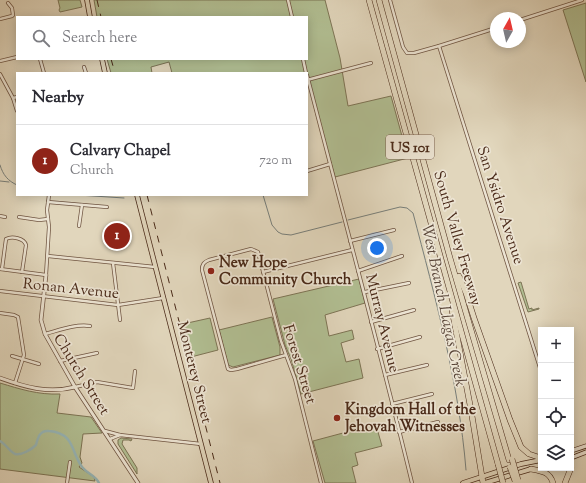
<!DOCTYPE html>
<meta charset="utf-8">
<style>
body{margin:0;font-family:"Sorts Mill Goudy",serif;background:#f7f7f7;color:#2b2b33}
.controls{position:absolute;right:12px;bottom:12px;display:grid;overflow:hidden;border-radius:0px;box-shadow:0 2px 10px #0003}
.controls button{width:36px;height:36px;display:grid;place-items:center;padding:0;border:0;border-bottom:1px solid #e1e1e2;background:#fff;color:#2b2b33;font:20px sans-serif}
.compass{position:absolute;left:490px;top:12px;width:36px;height:36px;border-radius:50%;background:#fff;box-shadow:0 2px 10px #0003;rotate:8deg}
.you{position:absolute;left:377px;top:248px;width:14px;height:14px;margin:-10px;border:3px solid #fff;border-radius:50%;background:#1a73e8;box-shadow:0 0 0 6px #1a73e833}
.badge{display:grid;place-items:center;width:26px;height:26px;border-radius:50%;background:#8f2418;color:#fff;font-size:13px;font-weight:700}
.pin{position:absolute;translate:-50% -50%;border:2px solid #fff;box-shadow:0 1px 4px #0006}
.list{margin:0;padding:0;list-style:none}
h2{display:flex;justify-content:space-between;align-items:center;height:52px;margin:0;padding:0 16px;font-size:17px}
h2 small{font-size:13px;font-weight:400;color:#7c7c81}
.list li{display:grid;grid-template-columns:26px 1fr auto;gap:12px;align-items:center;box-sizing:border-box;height:72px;padding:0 16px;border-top:1px solid #e1e1e2}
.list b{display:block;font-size:15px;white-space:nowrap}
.list p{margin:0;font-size:13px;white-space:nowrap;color:#7c7c81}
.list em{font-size:13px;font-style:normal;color:#7c7c81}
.icon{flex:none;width:22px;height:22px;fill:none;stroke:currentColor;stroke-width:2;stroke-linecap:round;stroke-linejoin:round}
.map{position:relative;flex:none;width:586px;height:483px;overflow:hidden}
.search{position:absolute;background:#fff;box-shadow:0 2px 10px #0003;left:16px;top:16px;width:292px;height:44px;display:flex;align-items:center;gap:10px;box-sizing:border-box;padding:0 14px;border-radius:0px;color:#7c7c81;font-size:15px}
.panel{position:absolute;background:#fff;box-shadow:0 2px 10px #0003;left:16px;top:72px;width:292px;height:124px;border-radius:0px}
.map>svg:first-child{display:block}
.green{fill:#b1be92;stroke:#7d7455}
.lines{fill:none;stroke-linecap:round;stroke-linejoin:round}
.stream{stroke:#787e79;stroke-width:1}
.canal{stroke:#97b7b9;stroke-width:2.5}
.minor-casing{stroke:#6f5441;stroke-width:4}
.tertiary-casing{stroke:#6f5441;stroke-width:4.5}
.secondary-casing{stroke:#492918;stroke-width:5}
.primary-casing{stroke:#492918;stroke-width:5.5}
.motorway-casing{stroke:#492918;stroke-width:6}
.minor{stroke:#ece4d3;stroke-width:2.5}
.tertiary{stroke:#ece4d3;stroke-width:3}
.secondary{stroke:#ece4d3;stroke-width:3.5}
.primary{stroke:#e1d6bc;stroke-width:4}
.motorway{stroke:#e1d6bc;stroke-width:5}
.rail{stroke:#492918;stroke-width:1;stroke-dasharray:7 7;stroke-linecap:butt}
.motorway-bridge-casing{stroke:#492918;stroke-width:6;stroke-linecap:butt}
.motorway-bridge{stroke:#e1d6bc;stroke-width:5}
.poi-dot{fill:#8f2418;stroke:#ece4d3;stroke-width:1.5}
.labels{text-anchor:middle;stroke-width:3.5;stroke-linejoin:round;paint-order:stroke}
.shield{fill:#ece4d3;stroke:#7a6150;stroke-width:1}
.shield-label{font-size:14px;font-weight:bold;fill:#492918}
.street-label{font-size:15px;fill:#492918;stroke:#ece4d3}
.poi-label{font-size:15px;font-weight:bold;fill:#492918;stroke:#ece4d3;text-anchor:start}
.water-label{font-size:16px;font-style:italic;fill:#594538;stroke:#ece4d3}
</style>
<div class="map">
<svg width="586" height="483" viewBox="0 0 586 483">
<rect width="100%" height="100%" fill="#e1d6bc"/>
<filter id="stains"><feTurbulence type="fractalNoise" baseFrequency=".005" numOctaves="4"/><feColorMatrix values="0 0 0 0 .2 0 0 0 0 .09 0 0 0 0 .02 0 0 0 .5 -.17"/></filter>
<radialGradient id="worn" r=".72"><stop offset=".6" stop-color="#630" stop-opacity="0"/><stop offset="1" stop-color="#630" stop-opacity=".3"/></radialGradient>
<g class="green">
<polygon points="58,0 80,0 82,7 60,12 59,10 60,8"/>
<polygon points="94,0 325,0 340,58 348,106 391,96 408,158 335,177 318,118 309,81 307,81 307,73 172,73 169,62 151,67 152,73 111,73 107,59 307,59 307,17 97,17"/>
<polygon points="586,3 586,82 563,10"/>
<polygon points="359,279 365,303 325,315 329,336 352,330 354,339 341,343 346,362 359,359 363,378 301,394 291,359 285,345 273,299"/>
<polygon points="521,282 529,309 532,308 532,310 539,308 539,309 528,312 518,283"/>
<polygon points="272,317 280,347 280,355 233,367 228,365 219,330"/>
<polygon points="210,318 218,350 191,357 183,324"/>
<path d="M0 383C20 389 38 395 60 394L57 413 91 417 102 433 83 434 80 457 82 463 79 467 94 477 95 481 0 469Z"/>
<polygon points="373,425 375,431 378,432 382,446 355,453 358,465 352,467 356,483 325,483 313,441"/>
<polygon points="121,438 132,439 131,441 129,440 123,440 122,444 137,468 137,474 118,444 118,440"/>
</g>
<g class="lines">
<g class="stream">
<path d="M0 165C3 175 8 181 17 185"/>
<polyline points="0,181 9,182"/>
<polyline points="78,195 124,198"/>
<polyline points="263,195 272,225 278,232 282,234 291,235 342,222"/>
<path d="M348 220 400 207 407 208 413 213C435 297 459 383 466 470"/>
</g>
<path class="canal" d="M0 441C6 444 9 451 15 454 21 456 32 449 36 445 38 437 40 430 49 431 76 433 71 455 83 468 88 474 95 475 99 483"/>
<defs>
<g id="minor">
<polyline points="288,0 292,17"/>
<polyline points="390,0 403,47 407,53 414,53 439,46 496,28"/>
<polyline points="0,19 12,16 13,15 12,8 8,3"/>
<polyline points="520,20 582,0"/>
<polyline points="439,46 541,371"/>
<polyline points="40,59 44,73"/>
<polyline points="303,59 306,73"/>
<polyline points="0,61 17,57"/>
<polyline points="84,67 86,73"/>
<polyline points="0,74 13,98 17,111"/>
<path d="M307 75C342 211 379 346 412 483"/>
<polyline points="307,80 371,63"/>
<polyline points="13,98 17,97"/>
<polyline points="307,171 330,164"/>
<polyline points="48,202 107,207"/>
<polyline points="0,216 5,217"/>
<polyline points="19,217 39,220 48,219"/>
<polyline points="79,226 82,205"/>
<polyline points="350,241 394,230"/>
<polyline points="48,256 155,267"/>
<polyline points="113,263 120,320"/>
<polyline points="0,269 46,275 49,227 47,210 49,195"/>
<path d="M2 269 6 239C12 236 24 238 26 245L22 272"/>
<polyline points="358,271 402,256"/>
<polyline points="263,272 352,250"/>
<polyline points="0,291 118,305 163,298"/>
<polyline points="365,292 409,283"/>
<polyline points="0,313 14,315 18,317 24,355 15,383"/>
<polyline points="371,322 414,310"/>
<path d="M45 334C60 330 75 324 90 326"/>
<polyline points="377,349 420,337"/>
<path d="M286 355 237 369 231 370 228 369 202 270C202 264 204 262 209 260L251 249 258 252 281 341 295 379 321 483"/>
<polyline points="12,356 39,364"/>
<polyline points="60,361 97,353"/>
<polyline points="385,375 427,365"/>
<polyline points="75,387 97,382 133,388 135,371"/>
<polyline points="392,404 432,394"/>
<polyline points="105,431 120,435"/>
<polyline points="399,432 438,422"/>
<polyline points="110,439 120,435 201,444"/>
<polyline points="67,483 70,462"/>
</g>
<g id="tertiary">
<polyline points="46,275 41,320 45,334 75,387 138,483"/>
<path d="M0 378C25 387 48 394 75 387"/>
</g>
<g id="secondary">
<polyline points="571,451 586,446"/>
<polyline points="571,458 586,452"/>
</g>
<g id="primary">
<polyline points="87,0 90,17"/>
<polyline points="102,59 105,73"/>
<polyline points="137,195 211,483"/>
<polyline points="463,483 521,464 541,460"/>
<polyline points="485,483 531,469"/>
</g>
<g id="motorway">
<polyline points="369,0 498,464"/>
<polyline points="379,0 450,258 509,460"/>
<polyline points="459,276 466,293 474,318 510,420 521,447 529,454 541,458"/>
<polyline points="452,310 471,410 483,483"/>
<path d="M531 469C542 471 550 472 553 483"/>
<polyline points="565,483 571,468"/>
</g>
</defs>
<use href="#minor" class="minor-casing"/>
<use href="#tertiary" class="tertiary-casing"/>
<use href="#secondary" class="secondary-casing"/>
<use href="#primary" class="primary-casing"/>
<use href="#motorway" class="motorway-casing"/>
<use href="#minor" class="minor"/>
<use href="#tertiary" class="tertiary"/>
<use href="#secondary" class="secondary"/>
<use href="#primary" class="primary"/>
<use href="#motorway" class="motorway"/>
<g class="rail">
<polyline points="97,0 101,17"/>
<polyline points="111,59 115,73"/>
<polyline points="147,195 220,483"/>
</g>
<defs>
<g id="motorway-bridge">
<polyline points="512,459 518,480"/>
<polyline points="498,464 503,483"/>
<polyline points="510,467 515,481"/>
</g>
</defs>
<use href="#motorway-bridge" class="motorway-bridge-casing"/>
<use href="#motorway-bridge" class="motorway-bridge"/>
</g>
<g class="poi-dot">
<circle cx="211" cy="271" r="4"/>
<circle cx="337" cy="418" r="4"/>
</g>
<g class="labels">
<rect class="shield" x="386" y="135" width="48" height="24" rx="3"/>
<g class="shield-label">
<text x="410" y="152">US 101</text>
</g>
<g class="street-label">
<text transform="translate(501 205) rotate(72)" y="5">San Ysidro Avenue</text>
<text transform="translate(458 238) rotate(74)" y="5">South Valley Freeway</text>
<text transform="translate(71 288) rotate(6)" y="5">Ronan Avenue</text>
<text transform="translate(383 323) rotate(76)" y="5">Murray Avenue</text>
<text transform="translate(300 364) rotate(73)" y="5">Forest Street</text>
<text transform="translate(195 372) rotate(76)" y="5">Monterey Street</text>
<text transform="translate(82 374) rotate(58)" y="5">Church Street</text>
</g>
<g class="poi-label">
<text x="219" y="267">New Hope<tspan x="219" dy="17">Community Church</tspan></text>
<text x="345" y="414">Kingdom Hall of the<tspan x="345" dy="17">Jehovah Witnesses</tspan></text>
</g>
<g class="water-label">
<text transform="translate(445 305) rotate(78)" y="6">West Branch Llagas Creek</text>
</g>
</g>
<rect width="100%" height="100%" filter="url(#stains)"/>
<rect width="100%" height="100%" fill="url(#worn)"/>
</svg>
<div class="controls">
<button>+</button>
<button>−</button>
<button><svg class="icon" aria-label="locate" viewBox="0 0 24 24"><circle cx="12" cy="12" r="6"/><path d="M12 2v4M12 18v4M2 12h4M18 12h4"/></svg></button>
<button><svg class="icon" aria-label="layers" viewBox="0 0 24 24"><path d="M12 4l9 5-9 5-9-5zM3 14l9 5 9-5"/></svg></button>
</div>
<svg class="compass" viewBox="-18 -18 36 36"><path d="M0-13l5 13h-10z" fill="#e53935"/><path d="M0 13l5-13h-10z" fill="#7c7c81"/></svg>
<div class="you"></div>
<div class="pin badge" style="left:117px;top:236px">1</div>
<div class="search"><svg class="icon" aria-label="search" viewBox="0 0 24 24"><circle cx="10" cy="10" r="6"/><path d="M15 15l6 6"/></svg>Search here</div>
<section class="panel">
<h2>Nearby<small></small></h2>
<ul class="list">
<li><span class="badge">1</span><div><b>Calvary Chapel</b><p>Church</p></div><em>720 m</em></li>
</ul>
</section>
</div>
